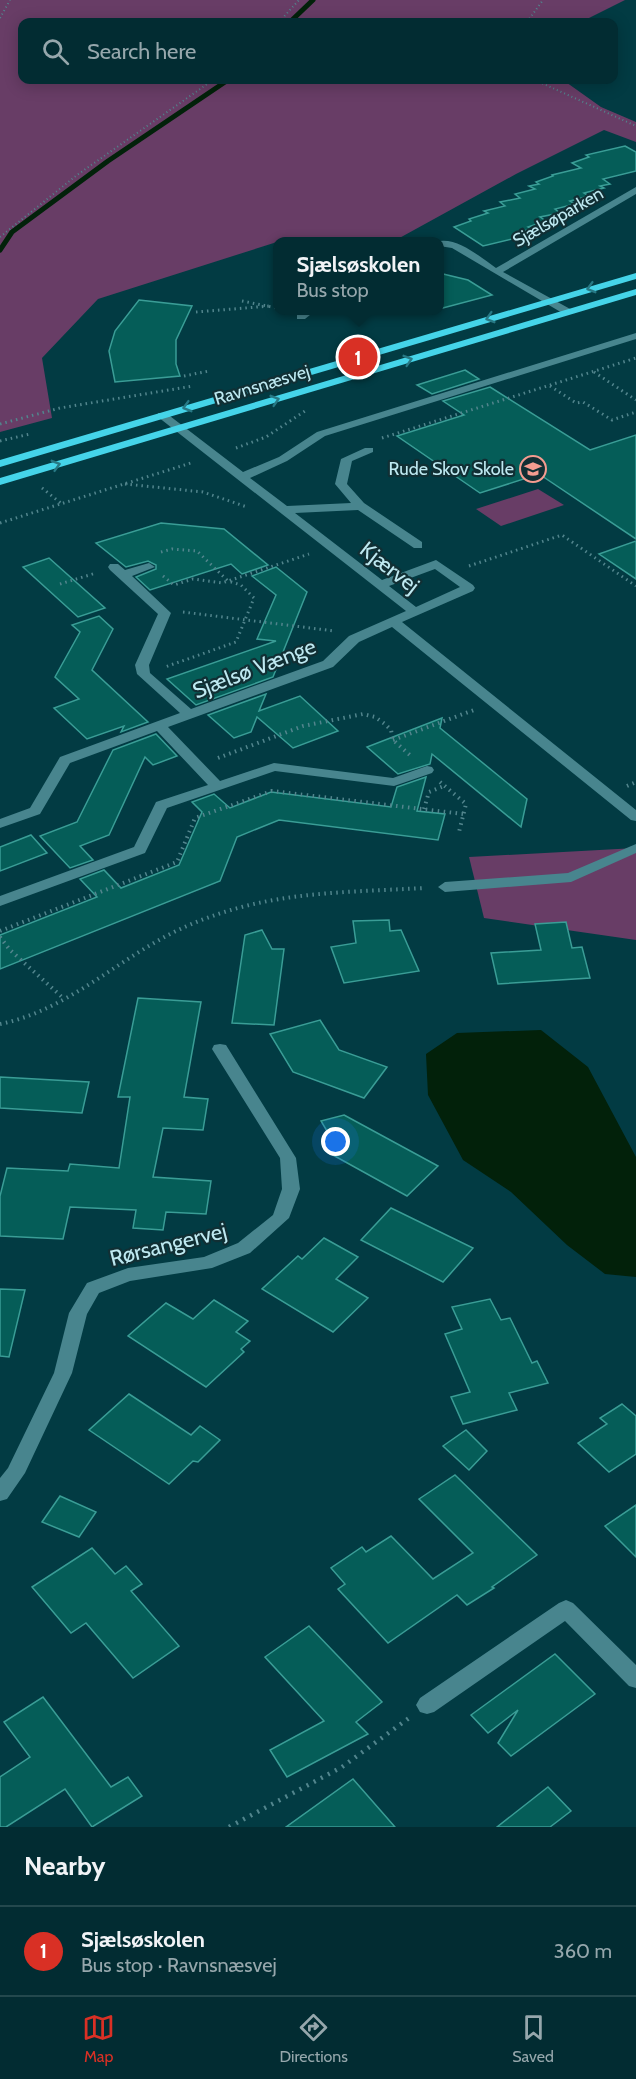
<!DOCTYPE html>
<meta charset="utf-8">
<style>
body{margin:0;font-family:Cabin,sans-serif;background:#0c343a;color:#f1f3f6}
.you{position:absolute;left:336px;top:1142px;width:21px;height:21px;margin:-15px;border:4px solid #fff;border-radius:50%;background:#1a73e8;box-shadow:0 0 0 9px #1a73e833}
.badge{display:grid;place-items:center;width:39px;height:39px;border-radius:50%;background:#d93025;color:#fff;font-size:20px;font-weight:700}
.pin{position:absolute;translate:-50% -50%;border:3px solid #fff;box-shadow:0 2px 6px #0006}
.popup{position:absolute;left:273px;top:237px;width:171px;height:78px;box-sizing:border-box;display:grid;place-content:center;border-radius:12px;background:#022c32;filter:drop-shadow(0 2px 4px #0005);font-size:20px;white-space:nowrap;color:#96a7ac}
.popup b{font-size:22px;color:#f1f3f6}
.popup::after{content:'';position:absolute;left:50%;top:100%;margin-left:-12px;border:12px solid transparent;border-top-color:#022c32}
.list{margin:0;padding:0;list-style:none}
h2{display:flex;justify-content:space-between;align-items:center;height:78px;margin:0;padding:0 24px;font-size:26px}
h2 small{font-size:20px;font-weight:400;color:#96a7ac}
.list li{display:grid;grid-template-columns:39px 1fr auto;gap:18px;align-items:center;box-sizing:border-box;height:90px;padding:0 24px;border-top:2px solid #23484d}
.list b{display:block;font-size:22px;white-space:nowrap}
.list p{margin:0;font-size:20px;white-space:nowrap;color:#96a7ac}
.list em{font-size:20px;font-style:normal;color:#96a7ac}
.icon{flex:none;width:33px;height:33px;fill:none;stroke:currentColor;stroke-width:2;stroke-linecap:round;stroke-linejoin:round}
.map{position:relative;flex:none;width:636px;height:1827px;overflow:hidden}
.search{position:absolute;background:#022c32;box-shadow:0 3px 15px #0003;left:18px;right:18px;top:18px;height:66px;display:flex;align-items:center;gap:15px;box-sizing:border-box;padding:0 21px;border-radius:12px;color:#96a7ac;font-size:22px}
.sheet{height:168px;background:#022c32}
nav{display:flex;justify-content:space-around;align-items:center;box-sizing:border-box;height:84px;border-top:2px solid #23484d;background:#022c32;font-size:16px;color:#96a7ac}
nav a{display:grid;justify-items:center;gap:3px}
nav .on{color:#d93025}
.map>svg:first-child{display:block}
.green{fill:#683d66}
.water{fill:#02210a}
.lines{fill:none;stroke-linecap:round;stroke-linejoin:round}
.stream{stroke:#02210a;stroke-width:5}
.building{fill:#055d58;stroke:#3a9d96;stroke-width:1.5}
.path-far3{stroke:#52858d;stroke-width:2;stroke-dasharray:1 3;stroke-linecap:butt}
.path-far2{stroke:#52858d;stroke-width:3;stroke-dasharray:1.5 4;stroke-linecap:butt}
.path-far1{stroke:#52858d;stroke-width:4;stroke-dasharray:1.5 4.5;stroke-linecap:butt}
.path{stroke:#52858d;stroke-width:4.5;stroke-dasharray:2 6;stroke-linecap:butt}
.minor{fill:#48858e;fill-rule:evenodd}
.major{fill:#45d4e9;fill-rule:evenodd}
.oneway{stroke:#287985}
.labels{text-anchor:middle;stroke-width:4.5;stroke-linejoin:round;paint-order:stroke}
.far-street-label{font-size:18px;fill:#bee9f1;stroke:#112f34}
.far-poi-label{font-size:18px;fill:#bee9f1;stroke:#112f34;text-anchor:end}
.street-label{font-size:22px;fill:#bee9f1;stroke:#112f34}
</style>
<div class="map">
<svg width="636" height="1827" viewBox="0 0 636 1827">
<rect width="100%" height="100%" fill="#023b43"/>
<g class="green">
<polygon points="0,0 625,0 583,21 584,22 22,22 22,80 563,80 601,107 636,122 636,142 604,130 516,174 394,241 364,237 277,242 98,299 42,358 52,418 0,432"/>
<polygon points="538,489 564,505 501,526 476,509"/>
<polygon points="636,848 636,940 484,918 469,857"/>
</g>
<polygon class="water" points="541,1030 588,1067 636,1157 636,1277 605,1274 567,1245 511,1192 463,1160 428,1095 426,1054 457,1033"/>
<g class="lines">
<g class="stream">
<polyline points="290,22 313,0"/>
<polyline points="0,250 12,232 108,161 228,80"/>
</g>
</g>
<g class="building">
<polygon points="625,146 636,152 636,171 603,179 610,184 600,186 604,188 584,193 589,196 570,201 575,204 555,209 560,213 540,217 546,221 528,227 531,229 520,232 523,233 513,236 516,238 483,246 454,227 471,221 469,219 488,213 484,211 505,206 500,202 520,198 515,194 535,189 529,186 539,184 536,182 553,176 552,175 581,168 572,163 589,157 586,155"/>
<polygon points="439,273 468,280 492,295 439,309"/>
<polygon points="139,300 192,306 176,340 176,364 180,376 115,382 109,351 115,331"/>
<polygon points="465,370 479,379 432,394 417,385"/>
<polygon points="490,387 590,450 636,435 636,539 539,474 480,493 397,436 464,415 443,401"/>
<polygon points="161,523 224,529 268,565 242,574 231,564 150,590 136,577 156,569 156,565 148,561 126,567 96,543"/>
<polygon points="636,541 636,579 599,554"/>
<polygon points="49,558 105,608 78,617 23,567"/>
<polygon points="276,567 307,592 273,677 196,705 167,679 276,641 257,639 276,595 252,576"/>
<polygon points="99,616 113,629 92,670 148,722 121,732 124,726 87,739 54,708 79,699 55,677 80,632 72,625"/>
<polygon points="266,694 259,711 300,696 338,731 293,748 257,717 251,732 234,738 208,715"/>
<polygon points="442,718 440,728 527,799 521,827 432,754 430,764 398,774 367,747"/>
<polygon points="156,734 177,756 153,765 145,757 109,835 80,846 93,860 70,868 40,836 77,822 113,750"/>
<polygon points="426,777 417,811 445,814 438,840 279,820 237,837 220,881 0,969 0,935 97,897 80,879 104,870 121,888 179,865 202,812 192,802 214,794 230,808 271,792 391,807 397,787"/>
<polygon points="31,835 47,853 0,871 0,847"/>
<polygon points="389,920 390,931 401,930 419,971 344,983 331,947 356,943 353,921"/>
<polygon points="566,922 572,948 582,947 590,978 498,984 491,953 541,950 535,924"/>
<polygon points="262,930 272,949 284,949 274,1025 232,1023 245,935"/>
<polygon points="138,998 201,1002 184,1097 208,1099 203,1130 163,1128 153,1177 211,1181 206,1214 166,1212 163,1230 133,1228 136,1210 70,1207 63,1239 0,1236 0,1196 7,1168 68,1171 70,1164 119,1168 130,1097 118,1097"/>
<polygon points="320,1020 339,1050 387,1067 364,1098 293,1072 270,1034"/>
<polygon points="0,1077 89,1082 82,1113 0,1108"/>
<polygon points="344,1115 438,1166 407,1196 331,1154 337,1148 321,1121"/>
<polygon points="391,1208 473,1248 443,1282 361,1240"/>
<polygon points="324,1238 358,1257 336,1279 368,1298 333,1332 262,1289 298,1256 302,1259"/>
<polygon points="0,1289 25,1290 9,1357 0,1356"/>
<polygon points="490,1299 501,1320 510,1318 532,1363 537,1361 548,1383 509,1393 517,1410 463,1424 451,1397 470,1392 445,1334 462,1329 452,1307"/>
<polygon points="214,1300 248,1321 236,1332 250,1341 241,1349 244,1352 206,1387 128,1336 166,1303 193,1319"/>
<polygon points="129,1394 191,1435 200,1426 220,1440 198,1462 193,1461 169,1484 89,1430"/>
<polygon points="622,1404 636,1416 636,1454 609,1472 578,1443 607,1424 600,1418"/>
<polygon points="466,1430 487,1451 469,1470 443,1446"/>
<polygon points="455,1475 537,1555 492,1587 494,1588 467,1605 457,1595 388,1643 338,1589 345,1584 331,1568 362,1547 366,1552 391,1536 433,1579 473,1553 419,1499"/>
<polygon points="60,1496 96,1512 79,1537 42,1522"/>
<polygon points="636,1505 636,1557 605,1526"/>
<polygon points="92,1548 115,1574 126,1566 142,1584 131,1591 179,1646 133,1678 86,1623 71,1633 32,1587"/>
<polygon points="309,1626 382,1702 356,1722 368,1734 287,1777 270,1750 324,1721 265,1657"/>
<polygon points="555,1654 595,1694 511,1756 498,1743 518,1710 488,1733 471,1715"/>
<polygon points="43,1697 111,1787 128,1777 142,1796 92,1827 65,1789 6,1827 0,1827 0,1777 30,1757 4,1722"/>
<polygon points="353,1779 395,1827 286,1827"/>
<polygon points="548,1787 571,1811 550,1827 497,1827"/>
</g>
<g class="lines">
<g class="path-far3">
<polyline points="0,18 10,0"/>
<polyline points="279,22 299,0"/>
<polyline points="527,22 543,0"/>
<polyline points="535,80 636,126"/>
<polyline points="0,237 77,175 213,80"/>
</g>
<g class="path-far2">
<polyline points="242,301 277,308"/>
<polyline points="196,312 270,306"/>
<polyline points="594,372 636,400"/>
<polyline points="184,376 209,371"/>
<polyline points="550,386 576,403 583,402 612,420 636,412"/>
<polyline points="0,424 60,408 193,386"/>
<polyline points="382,438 636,358"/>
<polyline points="0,441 30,434"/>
<polyline points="236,448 266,437 305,411"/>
<polyline points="125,484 203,492 247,507"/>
<polyline points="42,488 62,504"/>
<polyline points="0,523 194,462"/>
<polyline points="161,552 172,549 197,551 228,581 241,585 254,598 236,642 165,667"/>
<polyline points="469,566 562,535 636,586"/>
<polyline points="163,576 174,585 193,579 222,583 309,554"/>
<polyline points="60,584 96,573"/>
<polyline points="183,612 334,631"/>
</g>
<g class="path-far1">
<polyline points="393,740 474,710"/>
<polyline points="218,758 303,726 363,714 375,717 385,724 391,730 393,740 412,757"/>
<polyline points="440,782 466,804 459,832"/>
<polyline points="627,786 636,782"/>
<polyline points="424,809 429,792 444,786"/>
<polyline points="0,931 177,862 195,818 272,791 463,814"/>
<polyline points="0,937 10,950 63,998"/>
<path d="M0 1024C65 1011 115 962 172 933 257 891 333 893 425 888"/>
</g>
<polyline class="path" points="229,1827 342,1767 409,1718"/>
<g class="minor">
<path d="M636 187V194L503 272 572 310V314H564L452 248 439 246V242H435C456 235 480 257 496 268Z"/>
<polygon points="304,310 316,310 305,319 297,319 297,315"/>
<path d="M636 333V339L325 436 287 461 250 478 287 506 351 503 335 484 341 459 365 448H373V452L352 461 347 484 364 503 422 542V548H414L358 510 295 513 382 580 436 560 473 585 475 588 473 591 402 622 636 810V821L631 820 392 627 359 642 333 667 168 727 220 781 274 763 393 778 427 766 432 767 434 770 432 773 394 786 275 771 167 808 145 853 0 906V896L134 847 156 802 208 785 157 731 70 763 40 814 0 828V819L30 808 60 757 180 713 137 674 135 665 158 614 110 570 108 567 110 564H118L125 570 149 563 155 567 132 576 171 613 149 665 150 673 191 709 323 661 349 636 406 611 158 417V413H166L243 472 279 457 317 432ZM435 569 460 587 416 607 389 586Z"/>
<polygon points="636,844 636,853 571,882 445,892 438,887 445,882 568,873"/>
<polygon points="220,1044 226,1045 296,1158 300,1189 289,1218 250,1253 212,1268 130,1281 99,1293 87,1314 72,1373 25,1473 7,1499 0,1501 0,1478 8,1468 54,1373 69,1313 87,1283 128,1268 204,1257 238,1243 273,1215 282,1189 280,1158 212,1049 214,1045"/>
<polygon points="566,1600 573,1603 636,1665 636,1688 629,1686 565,1621 434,1712 427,1714 420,1712 416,1705 420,1698 559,1603"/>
</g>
<g class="major">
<polygon points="636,273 636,279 0,467 0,460"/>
<polygon points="636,289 636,295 0,485 0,478"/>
</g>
</g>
<defs><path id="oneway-chevron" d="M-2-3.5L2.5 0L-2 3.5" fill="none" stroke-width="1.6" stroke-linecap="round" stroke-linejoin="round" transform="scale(1.5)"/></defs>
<g class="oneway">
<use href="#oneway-chevron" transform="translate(591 288) rotate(164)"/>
<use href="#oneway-chevron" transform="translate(490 318) rotate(163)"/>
<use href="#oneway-chevron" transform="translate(408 360) rotate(-17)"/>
<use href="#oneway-chevron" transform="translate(275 400) rotate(-17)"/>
<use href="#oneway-chevron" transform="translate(187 407) rotate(164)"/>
<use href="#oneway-chevron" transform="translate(56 465) rotate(-16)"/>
</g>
<defs>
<symbol id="school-ring" viewBox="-11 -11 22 22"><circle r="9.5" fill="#112f34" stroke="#f59c90" stroke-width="1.5"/><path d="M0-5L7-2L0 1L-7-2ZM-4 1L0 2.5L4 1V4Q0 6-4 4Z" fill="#f59c90"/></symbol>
</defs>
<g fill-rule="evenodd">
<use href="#school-ring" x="518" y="454" width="30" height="30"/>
</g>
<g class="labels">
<g class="far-street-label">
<text transform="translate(558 217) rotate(-30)" y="6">Sjælsøparken</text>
<text transform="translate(262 385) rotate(-17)" y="6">Ravnsnæsvej</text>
</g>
<g class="far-poi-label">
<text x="514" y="475">Rude Skov Skole</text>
</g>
<g class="street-label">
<text transform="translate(390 567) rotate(38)" y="8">Kjærvej</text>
<text transform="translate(254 668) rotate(-21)" y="8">Sjælsø Vænge</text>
<text transform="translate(168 1244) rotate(-14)" y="8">Rørsangervej</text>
</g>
</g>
</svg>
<div class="you"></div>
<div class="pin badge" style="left:358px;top:357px">1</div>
<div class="popup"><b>Sjælsøskolen</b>Bus stop</div>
<div class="search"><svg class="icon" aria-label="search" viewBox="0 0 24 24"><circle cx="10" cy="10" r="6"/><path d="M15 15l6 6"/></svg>Search here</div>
</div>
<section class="sheet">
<h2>Nearby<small></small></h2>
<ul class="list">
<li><span class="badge">1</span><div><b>Sjælsøskolen</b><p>Bus stop · Ravnsnæsvej</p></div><em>360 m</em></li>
</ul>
</section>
<nav>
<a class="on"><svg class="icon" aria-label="map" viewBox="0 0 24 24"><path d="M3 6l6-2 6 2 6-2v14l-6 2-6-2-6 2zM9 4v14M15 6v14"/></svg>Map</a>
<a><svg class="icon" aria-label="directions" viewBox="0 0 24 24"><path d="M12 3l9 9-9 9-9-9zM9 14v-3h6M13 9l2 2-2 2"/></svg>Directions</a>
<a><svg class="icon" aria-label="saved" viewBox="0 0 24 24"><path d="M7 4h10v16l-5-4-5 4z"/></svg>Saved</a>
</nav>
